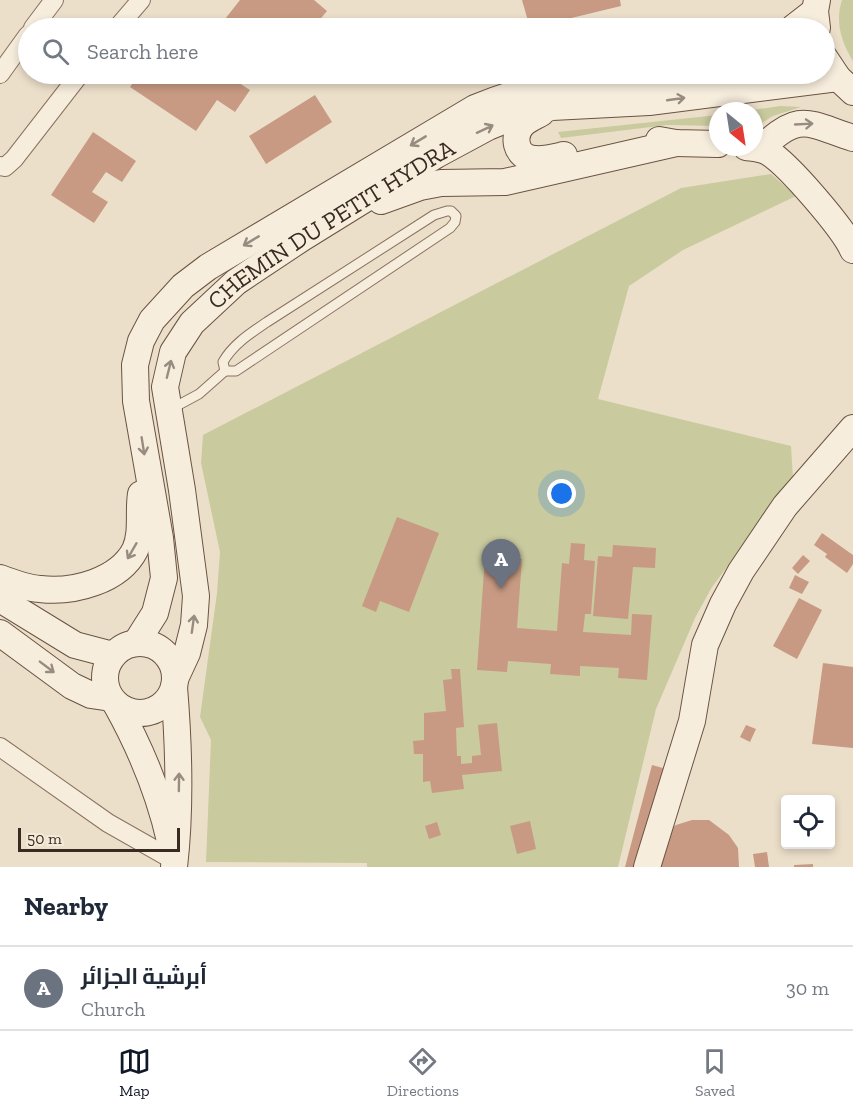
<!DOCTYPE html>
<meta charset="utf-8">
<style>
body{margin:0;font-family:"Zilla Slab",Cairo,serif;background:#f6f6f7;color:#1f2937}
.controls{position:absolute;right:18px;bottom:18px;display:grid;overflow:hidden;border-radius:6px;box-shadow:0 3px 9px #0003}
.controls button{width:54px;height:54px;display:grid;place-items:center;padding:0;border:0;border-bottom:2px solid #e0e1e3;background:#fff;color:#1f2937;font:30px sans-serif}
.compass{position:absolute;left:709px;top:102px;width:54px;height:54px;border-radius:50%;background:#fff;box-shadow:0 3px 9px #0003;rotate:150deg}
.scale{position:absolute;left:18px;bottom:15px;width:162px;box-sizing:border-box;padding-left:6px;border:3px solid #3a2b22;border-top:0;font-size:16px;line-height:21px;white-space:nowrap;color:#3a2b22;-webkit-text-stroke:4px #f4ead9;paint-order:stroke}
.you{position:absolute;left:562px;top:494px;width:21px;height:21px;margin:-15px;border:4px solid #fff;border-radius:50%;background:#1a73e8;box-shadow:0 0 0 9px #1a73e833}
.badge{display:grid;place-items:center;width:39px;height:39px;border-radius:50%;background:#111827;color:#fff;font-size:20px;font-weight:700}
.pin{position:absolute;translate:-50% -50px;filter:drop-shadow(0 2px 3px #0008)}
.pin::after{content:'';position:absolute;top:32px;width:21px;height:18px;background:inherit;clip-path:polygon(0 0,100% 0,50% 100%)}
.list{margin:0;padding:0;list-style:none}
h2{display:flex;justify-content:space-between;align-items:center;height:78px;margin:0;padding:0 24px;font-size:26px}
h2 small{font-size:20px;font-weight:400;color:#747a83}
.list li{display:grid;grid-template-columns:39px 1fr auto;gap:18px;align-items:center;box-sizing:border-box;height:84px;padding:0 24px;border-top:2px solid #e0e1e3}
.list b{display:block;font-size:22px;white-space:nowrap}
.list p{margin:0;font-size:20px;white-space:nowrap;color:#747a83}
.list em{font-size:20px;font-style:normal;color:#747a83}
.icon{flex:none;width:33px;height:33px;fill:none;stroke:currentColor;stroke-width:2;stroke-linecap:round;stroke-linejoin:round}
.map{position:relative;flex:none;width:853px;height:867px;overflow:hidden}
.search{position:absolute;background:#fff;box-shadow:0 3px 9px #0003;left:18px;right:18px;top:18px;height:66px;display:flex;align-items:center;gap:15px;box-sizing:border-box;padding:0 21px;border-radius:33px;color:#747a83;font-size:22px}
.sheet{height:162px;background:#fff}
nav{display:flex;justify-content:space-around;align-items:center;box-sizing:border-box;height:84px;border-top:2px solid #e0e1e3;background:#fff;font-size:16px;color:#747a83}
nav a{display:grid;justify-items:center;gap:3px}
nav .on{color:#111827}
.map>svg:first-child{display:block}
.green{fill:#c9ca9e}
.building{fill:#c89a83}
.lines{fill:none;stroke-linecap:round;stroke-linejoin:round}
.lane-casing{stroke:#88725f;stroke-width:11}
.street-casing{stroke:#88725f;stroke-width:20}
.secondary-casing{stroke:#6a5342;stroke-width:28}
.lane{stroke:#f7eddd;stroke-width:9}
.street{stroke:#f7eddd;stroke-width:18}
.secondary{stroke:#f7eddd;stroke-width:26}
.oneway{stroke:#988c80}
.labels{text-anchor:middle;stroke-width:4.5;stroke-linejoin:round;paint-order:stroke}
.street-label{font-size:24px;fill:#3a2b22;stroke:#f4ead9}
</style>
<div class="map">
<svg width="853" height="867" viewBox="0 0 853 867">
<rect width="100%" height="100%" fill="#ecdfca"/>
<g class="green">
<path d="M842 0H853V61C841 42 835 21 842 0Z"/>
<polygon points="780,106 801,107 773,116 760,124 754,132 754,111 746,111"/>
<polygon points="718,115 718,126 667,125 561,138 558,132"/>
<polygon points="771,174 796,196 683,250 629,286 598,399 791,446 793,479 712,587 695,618 656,709 618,867 367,867 367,863 206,862 211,740 200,717 217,593 220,552 201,463 203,435 681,188"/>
</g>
<g class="building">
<polygon points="240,0 314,0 327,11 313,28 237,28 225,19"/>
<polygon points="522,0 620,0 621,6 530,28"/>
<polygon points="139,74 225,74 250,90 235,112 217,100 196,131 130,87"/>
<polygon points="295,74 308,74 303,80"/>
<polygon points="315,95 332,122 266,164 249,136"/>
<polygon points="93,132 136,161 122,182 106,172 92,192 108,202 94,223 51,195"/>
<polygon points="397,517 439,533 409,612 380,601 376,612 362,606"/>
<polygon points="822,533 853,555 853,564 847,573 825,557 827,554 814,545"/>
<polygon points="571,543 585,544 584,560 595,561 591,614 585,614 583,632 631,635 632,614 652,615 647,680 618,678 619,668 580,666 580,676 550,674 551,664 508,661 507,672 477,670 485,557 522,559 517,628 557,631 562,563 569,564"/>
<polygon points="613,545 656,548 655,568 633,567 628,619 593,616 598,556 612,557"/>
<polygon points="803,555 810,561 798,574 792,568"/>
<polygon points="795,575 809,582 802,594 789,588"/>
<polygon points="799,598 822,610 797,659 773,646"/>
<polygon points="823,663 853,667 853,748 812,744"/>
<polygon points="451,669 460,669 464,727 456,728 457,756 461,756 461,764 472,763 472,756 481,755 478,725 497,723 502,771 462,775 464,789 432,793 430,781 423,782 423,754 414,754 413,741 424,740 424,713 446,711 443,680 452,679"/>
<polygon points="746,725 756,729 750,742 740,737"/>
<polygon points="652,765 674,771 649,867 625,867"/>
<polygon points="692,820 709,820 729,835 738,848 739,867 655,867 663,833 676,825"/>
<polygon points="530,821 536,849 517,854 510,826"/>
<polygon points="437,822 441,835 429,839 425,826"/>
<polygon points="767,852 769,867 755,867 753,854"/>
<polygon points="813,864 813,867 794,867 794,865"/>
</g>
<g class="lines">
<defs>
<g id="lane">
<path d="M447 211H451L456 216 455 222 450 228 236 371H225L223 362C233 344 251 333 267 322L434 215Z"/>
<polyline points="171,409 199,394 225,371"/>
</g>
<g id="street">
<polyline points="33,28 54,0"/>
<polyline points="117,28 141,0"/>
<polyline points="0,74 28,35"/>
<polyline points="0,166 5,167 14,159 80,74"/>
<polyline points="0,747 108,823 175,861"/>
</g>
<g id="secondary">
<polyline points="793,28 815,11"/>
<polyline points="817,28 815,11 817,0"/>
<polyline points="824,57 838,78 853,92"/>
<path d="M541 113C536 116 529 119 524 123 511 135 515 158 535 159 544 160 555 157 564 155"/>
<polyline points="659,140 676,143 718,144"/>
<path d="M746 147C754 148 761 148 768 152 789 165 843 228 853 250"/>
<path d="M761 149C799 110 809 124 853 138"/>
<polyline points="381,201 420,187 441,183 505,182 676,143"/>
<path d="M0 578C13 583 26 588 40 589 73 593 119 581 135 550 143 532 138 513 141 494"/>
<polyline points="0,599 75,645 113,655"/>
<polyline points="0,633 72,686 91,695 111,698"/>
<path d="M136 643 155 613 164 578 160 538 136 401 135 365 141 341 152 320 183 286 208 267 475 108C504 96 533 87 565 82 608 76 652 82 695 74"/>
<circle cx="140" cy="678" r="35"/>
<path id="s1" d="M175 679 187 653 194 625 196 596 182 490 165 387 173 352 192 323 236 282 302 238 436 155 488 127 515 116 552 107 649 102 838 78"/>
<path d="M116 704C140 747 159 792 170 841"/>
<path d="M174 867C181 807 179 747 174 687"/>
<polyline points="647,867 692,721 705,645 723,604 741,571 785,506 853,428"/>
</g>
</defs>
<use href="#lane" class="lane-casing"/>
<use href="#street" class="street-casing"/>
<use href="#secondary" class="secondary-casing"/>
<use href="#lane" class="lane"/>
<use href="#street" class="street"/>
<use href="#secondary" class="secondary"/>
</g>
<defs><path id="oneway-shaft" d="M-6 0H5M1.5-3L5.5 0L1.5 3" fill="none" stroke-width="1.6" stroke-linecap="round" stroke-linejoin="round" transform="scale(1.5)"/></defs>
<g class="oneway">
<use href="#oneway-shaft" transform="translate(676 99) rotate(-8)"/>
<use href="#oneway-shaft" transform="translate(804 124) rotate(-3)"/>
<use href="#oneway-shaft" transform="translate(485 129) rotate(-25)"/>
<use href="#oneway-shaft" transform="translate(418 141) rotate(149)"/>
<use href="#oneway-shaft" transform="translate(251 241) rotate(149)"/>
<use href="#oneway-shaft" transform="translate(169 369) rotate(-76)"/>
<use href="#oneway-shaft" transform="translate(143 446) rotate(81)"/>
<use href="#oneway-shaft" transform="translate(132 551) rotate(120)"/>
<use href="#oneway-shaft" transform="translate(193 624) rotate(-82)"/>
<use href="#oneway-shaft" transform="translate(47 667) rotate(37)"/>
<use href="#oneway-shaft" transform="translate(179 782) rotate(-89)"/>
</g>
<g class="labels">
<g class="street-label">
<text dy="8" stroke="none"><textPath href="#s1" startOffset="540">CHEMIN DU PETIT HYDRA</textPath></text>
</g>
</g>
</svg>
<div class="controls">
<button><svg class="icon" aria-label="locate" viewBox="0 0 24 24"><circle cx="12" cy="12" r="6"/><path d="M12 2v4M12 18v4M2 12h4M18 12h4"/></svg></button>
</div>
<svg class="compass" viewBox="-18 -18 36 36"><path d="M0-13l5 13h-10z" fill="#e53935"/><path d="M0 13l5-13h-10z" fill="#747a83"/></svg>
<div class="scale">50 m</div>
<div class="you"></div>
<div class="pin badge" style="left:501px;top:589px;background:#6b7280">A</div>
<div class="search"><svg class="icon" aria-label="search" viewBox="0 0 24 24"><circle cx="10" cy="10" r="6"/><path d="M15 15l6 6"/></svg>Search here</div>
</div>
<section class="sheet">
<h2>Nearby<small></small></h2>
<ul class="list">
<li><span class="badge" style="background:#6b7280">A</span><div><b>أبرشية الجزائر</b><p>Church</p></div><em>30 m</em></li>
</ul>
</section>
<nav>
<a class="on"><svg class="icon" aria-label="map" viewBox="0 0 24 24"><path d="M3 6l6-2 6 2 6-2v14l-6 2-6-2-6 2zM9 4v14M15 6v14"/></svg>Map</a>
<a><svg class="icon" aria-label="directions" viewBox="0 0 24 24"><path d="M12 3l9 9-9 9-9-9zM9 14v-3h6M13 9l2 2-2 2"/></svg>Directions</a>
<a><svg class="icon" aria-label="saved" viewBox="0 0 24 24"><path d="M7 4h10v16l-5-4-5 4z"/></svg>Saved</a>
</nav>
